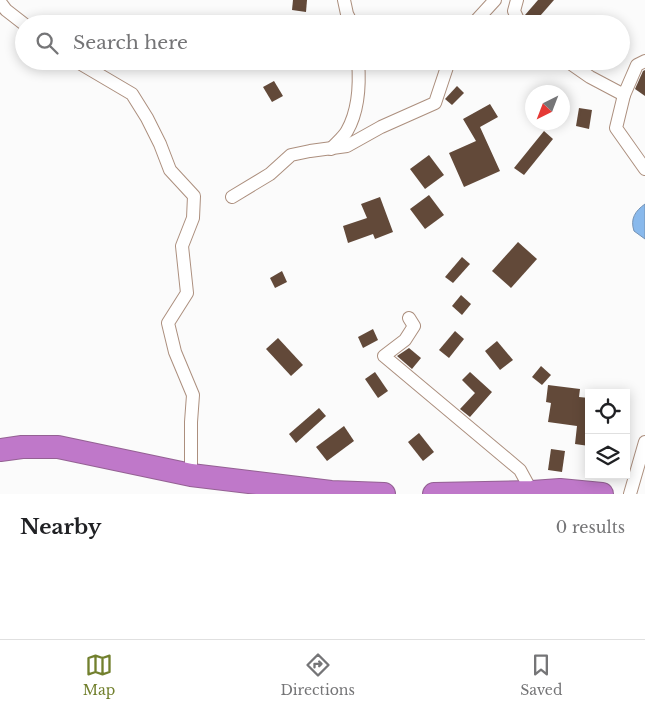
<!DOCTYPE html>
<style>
body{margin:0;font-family:"Libre Baskerville",serif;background:#f6f6f6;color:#202124}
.controls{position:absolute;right:15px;bottom:15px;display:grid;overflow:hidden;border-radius:0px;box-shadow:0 2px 12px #0003}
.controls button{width:45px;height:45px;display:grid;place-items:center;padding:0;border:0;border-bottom:1px solid #e0e0e0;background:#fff;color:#202124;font:25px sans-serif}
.compass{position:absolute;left:525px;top:85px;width:45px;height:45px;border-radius:50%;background:#fff;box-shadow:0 2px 12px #0003;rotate:222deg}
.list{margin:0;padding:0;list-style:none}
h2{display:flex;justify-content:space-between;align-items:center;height:65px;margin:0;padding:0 20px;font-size:21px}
h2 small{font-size:16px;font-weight:400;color:#757577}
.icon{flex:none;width:28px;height:28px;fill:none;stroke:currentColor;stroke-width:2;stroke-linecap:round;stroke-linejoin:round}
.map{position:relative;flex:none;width:645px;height:494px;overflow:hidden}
.search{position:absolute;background:#fff;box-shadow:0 2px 12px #0003;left:15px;right:15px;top:15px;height:55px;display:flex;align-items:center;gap:12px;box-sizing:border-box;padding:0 18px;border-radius:28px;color:#757577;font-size:19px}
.sheet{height:145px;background:#fff}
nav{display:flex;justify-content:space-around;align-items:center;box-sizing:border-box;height:70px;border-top:1px solid #e0e0e0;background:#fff;font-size:14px;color:#757577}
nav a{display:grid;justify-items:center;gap:2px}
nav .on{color:#72802e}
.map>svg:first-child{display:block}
.water{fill:#89b9ec;stroke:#7492b4}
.building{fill:#624939}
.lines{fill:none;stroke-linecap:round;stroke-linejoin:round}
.street-casing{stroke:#ac8f7e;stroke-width:14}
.highway-casing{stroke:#946193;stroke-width:24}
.street{stroke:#fff;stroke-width:12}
.highway{stroke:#bf78c9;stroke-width:22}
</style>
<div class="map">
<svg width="645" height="494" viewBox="0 0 645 494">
<rect width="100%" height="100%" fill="#fbfbfb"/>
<path class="water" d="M645 204V239L634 231C630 219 635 211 645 204Z"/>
<g class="building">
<polygon points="293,0 307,0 306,12 292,10"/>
<polygon points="538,0 554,0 533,24 529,24 525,15"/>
<polygon points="645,70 645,96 635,89 643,71"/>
<polygon points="274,81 283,96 272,102 263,87"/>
<polygon points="457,86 464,93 452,105 445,99"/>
<polygon points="490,104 498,117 480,127 500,171 464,187 449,153 476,141 463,119"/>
<polygon points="579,108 592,110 589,129 576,126"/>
<polygon points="544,131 553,139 524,175 514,168"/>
<polygon points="429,155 444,175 425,189 410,169"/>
<polygon points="429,195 444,215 425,229 410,209"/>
<polygon points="380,197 393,232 375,239 373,234 348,243 343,226 367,218 361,204"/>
<polygon points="518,242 537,259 511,288 492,271"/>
<polygon points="462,257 470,264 453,283 445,277"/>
<polygon points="282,271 287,282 275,288 270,278"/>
<polygon points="461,295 471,304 462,315 452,306"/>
<polygon points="373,329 378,340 363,348 358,337"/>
<polygon points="455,331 464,339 449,358 439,350"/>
<polygon points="278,338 303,365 291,376 266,349"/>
<polygon points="497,341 513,360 500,370 485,351"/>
<polygon points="409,348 421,358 412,369 397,356"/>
<polygon points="541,366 551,375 542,385 532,377"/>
<polygon points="375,372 388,391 378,398 365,379"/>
<polygon points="470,372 492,392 470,417 460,409 475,393 462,380"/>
<polygon points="548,385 580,389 579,397 589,398 589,446 575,444 577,426 548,422 551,403 546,402"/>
<polygon points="319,408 326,416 296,443 289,434"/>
<polygon points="344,426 354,441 327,461 316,447"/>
<polygon points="419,433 434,452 423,461 408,442"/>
<polygon points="551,449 565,451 562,472 548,470"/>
</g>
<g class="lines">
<defs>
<g id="street">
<polyline points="344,0 347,14 352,24"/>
<polyline points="517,0 514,11 520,24"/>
<polyline points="0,2 6,10 24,24"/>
<polyline points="473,24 495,0"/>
<polyline points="76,61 132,94 147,118 160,144 170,170 194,196 193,218 182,246 187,293 168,323 175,352 193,395 191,422 191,475"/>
<polyline points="567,61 590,77 624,95"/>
<polyline points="645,61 637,65 624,95 616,128 645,169"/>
<path d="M331 149C336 143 343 138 347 131 359 110 360 85 358 61"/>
<polyline points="232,197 270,174 291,155 310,151 347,146 381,127 435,103 449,61"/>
<polyline points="409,318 414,326 405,340 384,356 520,470 532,492"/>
<polyline points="630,494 645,442"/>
</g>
<g id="highway">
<polyline points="0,450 22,447 58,447 191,475 331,492 384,494"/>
<polyline points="434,494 532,492 560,490 602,494"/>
</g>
</defs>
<use href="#street" class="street-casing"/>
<use href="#highway" class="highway-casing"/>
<use href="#street" class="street"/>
<use href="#highway" class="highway"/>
</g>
</svg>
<div class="controls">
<button><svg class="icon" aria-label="locate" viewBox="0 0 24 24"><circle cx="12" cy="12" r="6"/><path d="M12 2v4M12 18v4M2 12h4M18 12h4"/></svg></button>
<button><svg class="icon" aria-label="layers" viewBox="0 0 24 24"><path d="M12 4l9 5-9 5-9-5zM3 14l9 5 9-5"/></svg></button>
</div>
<svg class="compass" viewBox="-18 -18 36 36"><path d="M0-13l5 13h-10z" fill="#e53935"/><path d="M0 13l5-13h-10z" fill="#757577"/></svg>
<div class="search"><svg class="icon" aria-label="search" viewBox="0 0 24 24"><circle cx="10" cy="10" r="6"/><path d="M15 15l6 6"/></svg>Search here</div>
</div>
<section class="sheet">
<h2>Nearby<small>0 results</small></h2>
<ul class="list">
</ul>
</section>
<nav>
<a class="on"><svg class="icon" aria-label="map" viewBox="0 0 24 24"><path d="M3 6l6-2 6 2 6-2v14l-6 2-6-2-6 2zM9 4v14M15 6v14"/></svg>Map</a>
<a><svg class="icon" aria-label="directions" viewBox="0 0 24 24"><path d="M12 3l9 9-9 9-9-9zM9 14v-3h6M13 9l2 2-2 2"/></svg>Directions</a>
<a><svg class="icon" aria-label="saved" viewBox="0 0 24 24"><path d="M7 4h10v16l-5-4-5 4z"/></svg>Saved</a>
</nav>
